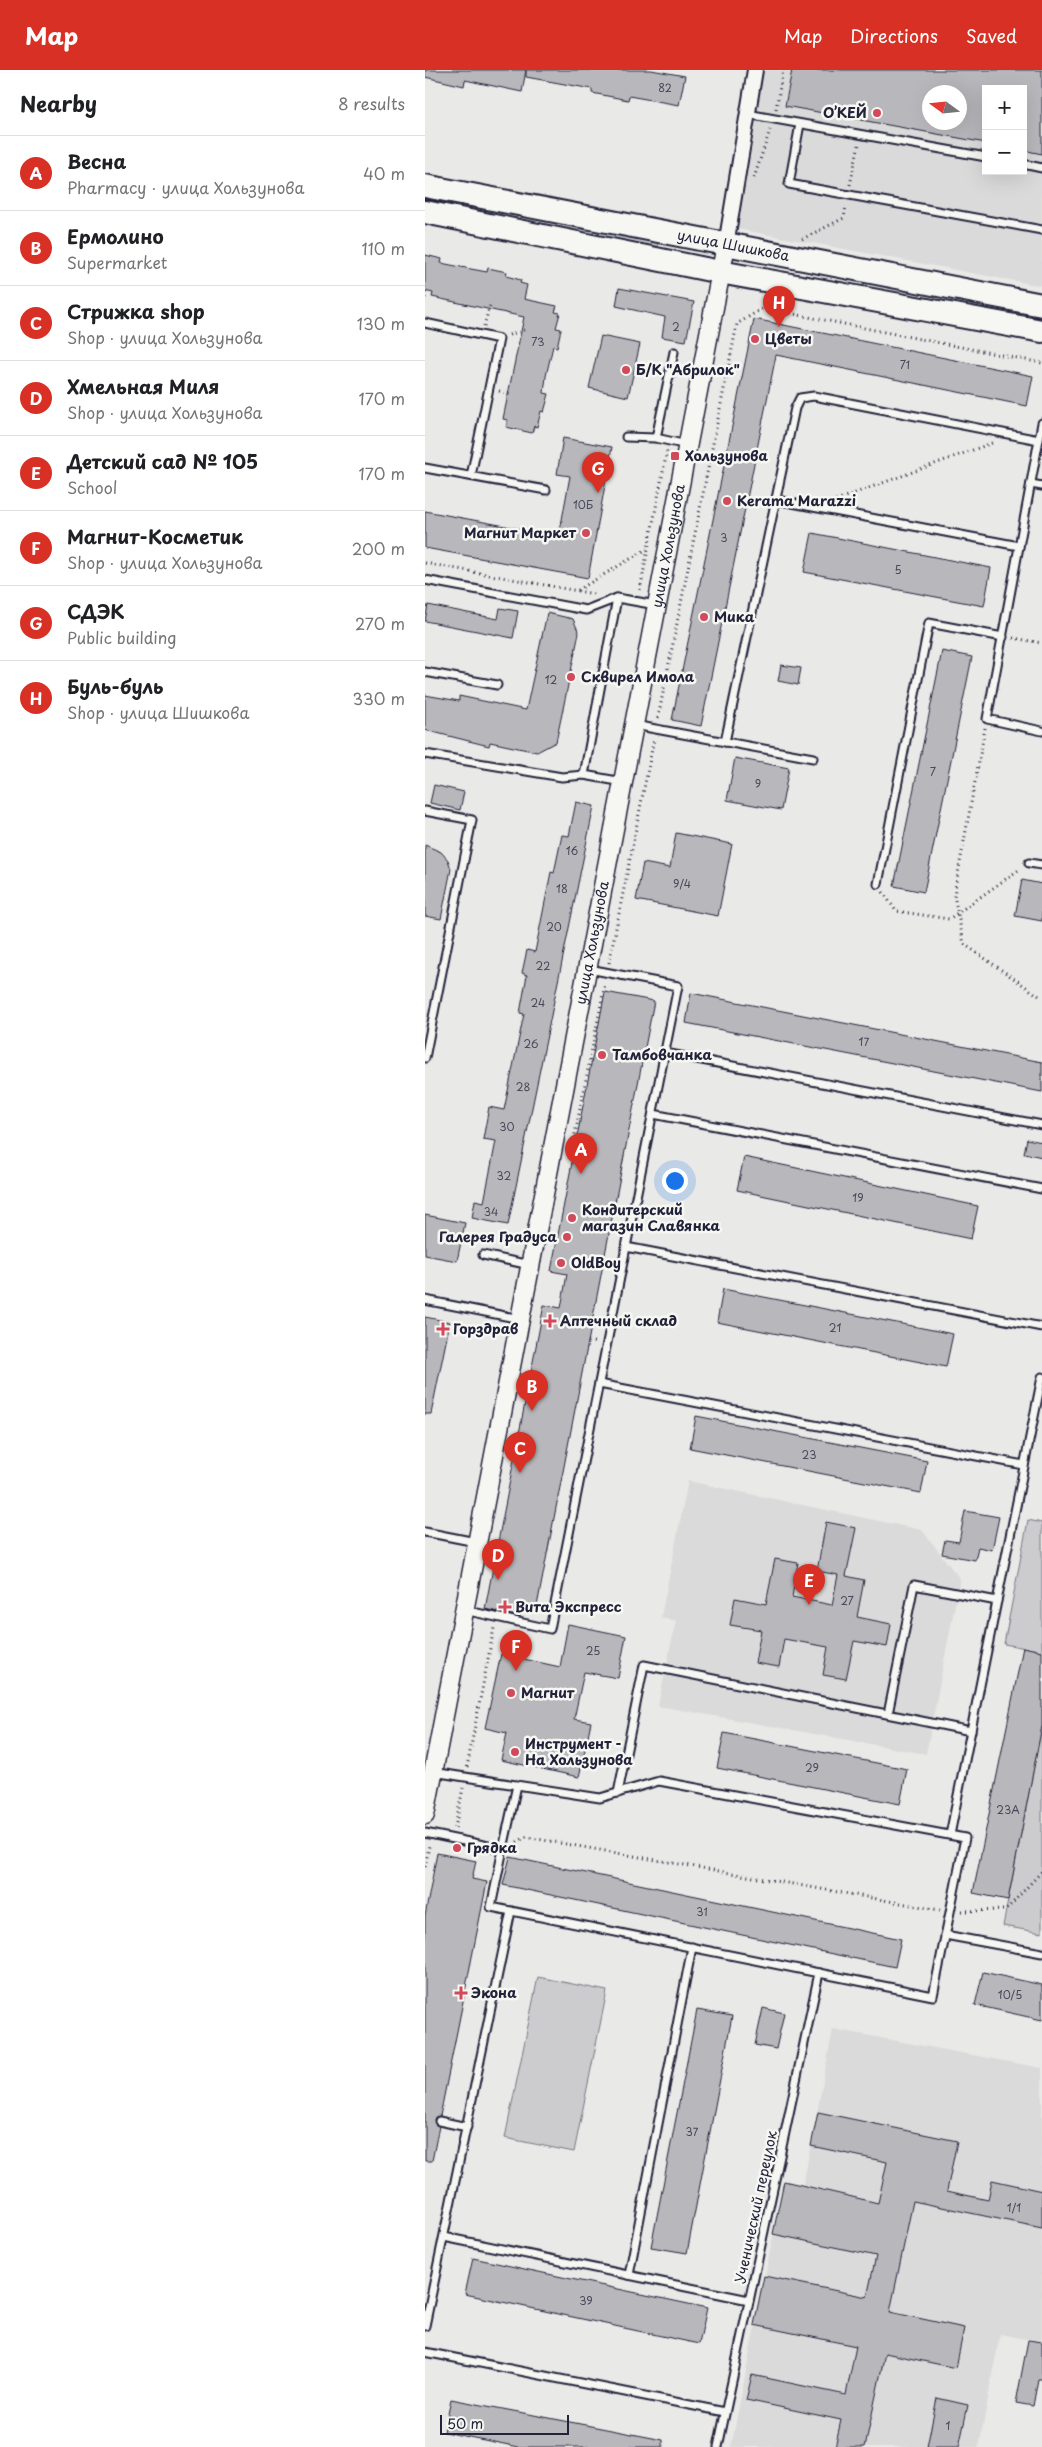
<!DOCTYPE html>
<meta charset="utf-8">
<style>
body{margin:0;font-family:"Playpen Sans",sans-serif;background:#f6f6f6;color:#202124}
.controls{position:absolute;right:15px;top:15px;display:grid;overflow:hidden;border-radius:0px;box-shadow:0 5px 20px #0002}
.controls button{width:45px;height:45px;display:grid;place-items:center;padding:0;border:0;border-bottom:1px solid #e0e0e0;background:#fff;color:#202124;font:25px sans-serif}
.compass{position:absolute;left:497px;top:15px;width:45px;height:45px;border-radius:50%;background:#fff;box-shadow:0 5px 20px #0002;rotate:285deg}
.scale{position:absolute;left:15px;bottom:12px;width:129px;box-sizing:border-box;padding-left:5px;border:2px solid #22223b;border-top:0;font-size:14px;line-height:18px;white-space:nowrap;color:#22223b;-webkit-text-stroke:4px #f6f6f2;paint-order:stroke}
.you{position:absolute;left:249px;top:1110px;width:18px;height:18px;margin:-12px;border:4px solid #fff;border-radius:50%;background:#1a73e8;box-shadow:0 0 0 8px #1a73e833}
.badge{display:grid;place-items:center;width:32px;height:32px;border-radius:50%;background:#d93025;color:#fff;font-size:16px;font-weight:700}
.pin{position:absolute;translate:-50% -41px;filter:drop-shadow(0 1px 2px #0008)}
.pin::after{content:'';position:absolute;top:26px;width:18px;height:15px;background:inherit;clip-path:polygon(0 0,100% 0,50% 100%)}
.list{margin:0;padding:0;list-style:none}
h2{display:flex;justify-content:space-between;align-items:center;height:65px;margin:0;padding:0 20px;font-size:21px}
h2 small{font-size:16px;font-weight:400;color:#757577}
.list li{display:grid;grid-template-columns:32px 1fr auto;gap:15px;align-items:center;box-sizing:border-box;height:75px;padding:0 20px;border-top:1px solid #e0e0e0}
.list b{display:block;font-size:19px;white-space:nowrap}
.list p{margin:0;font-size:16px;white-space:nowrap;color:#757577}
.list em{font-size:16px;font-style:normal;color:#757577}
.map{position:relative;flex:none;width:617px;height:2377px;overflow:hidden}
header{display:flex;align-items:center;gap:30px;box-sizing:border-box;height:70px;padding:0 25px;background:#d93025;color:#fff}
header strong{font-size:24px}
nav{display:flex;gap:28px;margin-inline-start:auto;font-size:18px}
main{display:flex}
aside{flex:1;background:#fff}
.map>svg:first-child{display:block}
.built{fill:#dadada;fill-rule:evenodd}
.green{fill:#ccccce;stroke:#777784}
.building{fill:#b8b8bc;stroke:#22223b;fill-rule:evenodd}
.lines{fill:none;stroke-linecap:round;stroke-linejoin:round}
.service-casing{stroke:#22223b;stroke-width:11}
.minor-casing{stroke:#22223b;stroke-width:18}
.tertiary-casing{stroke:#22223b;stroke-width:21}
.primary-casing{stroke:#22223b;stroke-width:26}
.path{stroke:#22223b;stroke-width:3;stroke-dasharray:1 4;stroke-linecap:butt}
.service{stroke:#f6f6f2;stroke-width:7}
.minor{stroke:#f6f6f2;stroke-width:14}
.tertiary{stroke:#f6f6f2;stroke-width:18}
.primary{stroke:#f6f6f2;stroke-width:22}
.poi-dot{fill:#d1495b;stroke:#f6f6f2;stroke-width:2}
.labels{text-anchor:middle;stroke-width:5;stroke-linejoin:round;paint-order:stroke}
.number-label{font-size:11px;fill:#48485b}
.poi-label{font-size:14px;font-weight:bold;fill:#22223b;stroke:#f6f6f2;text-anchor:start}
.street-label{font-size:14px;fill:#22223b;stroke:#f6f6f2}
</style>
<header>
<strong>Map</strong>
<nav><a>Map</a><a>Directions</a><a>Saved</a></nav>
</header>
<main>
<aside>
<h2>Nearby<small>8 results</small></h2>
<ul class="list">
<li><span class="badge">A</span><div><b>Весна</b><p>Pharmacy · улица Хользунова</p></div><em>40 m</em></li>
<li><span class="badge">B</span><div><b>Ермолино</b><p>Supermarket</p></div><em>110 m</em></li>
<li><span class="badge">C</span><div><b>Стрижка shop</b><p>Shop · улица Хользунова</p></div><em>130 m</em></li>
<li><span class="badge">D</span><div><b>Хмельная Миля</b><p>Shop · улица Хользунова</p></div><em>170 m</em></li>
<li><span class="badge">E</span><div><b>Детский сад № 105</b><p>School</p></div><em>170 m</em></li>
<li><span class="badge">F</span><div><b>Магнит-Косметик</b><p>Shop · улица Хользунова</p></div><em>200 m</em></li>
<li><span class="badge">G</span><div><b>СДЭК</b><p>Public building</p></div><em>270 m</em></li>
<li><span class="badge">H</span><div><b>Буль-буль</b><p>Shop · улица Шишкова</p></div><em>330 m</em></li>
</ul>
</aside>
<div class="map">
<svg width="617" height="2377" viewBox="0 0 617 2377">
<rect width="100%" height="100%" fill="#e9e9e7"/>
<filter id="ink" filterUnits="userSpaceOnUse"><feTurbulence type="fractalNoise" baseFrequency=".02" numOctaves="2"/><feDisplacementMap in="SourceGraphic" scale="10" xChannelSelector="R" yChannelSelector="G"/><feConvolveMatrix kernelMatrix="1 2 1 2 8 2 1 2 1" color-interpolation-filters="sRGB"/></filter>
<g filter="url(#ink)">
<g class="built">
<path d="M338 0H617V216L312 159ZM561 19H598V101H561ZM504 22H534V52H504Z"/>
<polygon points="263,1411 497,1460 535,1509 501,1684 233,1636 251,1551 236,1547"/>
<polygon points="408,1959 617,1998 617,2272 575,2264 554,2377 306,2377 359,2111 378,2115"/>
</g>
<g class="green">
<polygon points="0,116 235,162 230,188 0,142"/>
<polygon points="603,1450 617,1453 617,1581 579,1574"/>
<polygon points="617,1656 617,1863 578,1856"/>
<polygon points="113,1907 182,1921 149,2082 80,2068"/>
</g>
<g class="building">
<polygon points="0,0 101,0 97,22 40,10 39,16 0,7"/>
<polygon points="101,0 226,0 260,6 254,35 204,26 203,30 167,23 167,19 101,7"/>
<path d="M367 0H617V84L598 80V19H561V73L360 36ZM504 22H534V52H504Z"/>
<polygon points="0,185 17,189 16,193 46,199 62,202 63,198 82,202 81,206 96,210 95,213 102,215 99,229 132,236 130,242 135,243 131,258 136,259 132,277 128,276 121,306 119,323 124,324 119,342 116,341 112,357 109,356 107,363 81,357 83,350 78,349 99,247 7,227 8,223 0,221"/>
<polygon points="194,218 269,232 261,271 237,267 240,247 191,236"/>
<polygon points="329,249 608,306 602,336 351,285 276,656 247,650"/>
<polygon points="176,266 215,274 203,327 164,318"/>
<polygon points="138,368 187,377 163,508 0,478 0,441 134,466 145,406 132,404"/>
<polygon points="387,463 566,498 559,536 379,502"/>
<polygon points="3,535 73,549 75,538 93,541 88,568 0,551"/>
<polygon points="122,543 148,549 154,563 131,672 112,682 65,672 64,676 0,660 0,625 34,631 34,626 101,640"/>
<polygon points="517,581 547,587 499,822 469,816"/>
<polygon points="356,595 376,598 373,615 353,611"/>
<polygon points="310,688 364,698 356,740 302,730"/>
<polygon points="9,715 39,722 35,740 5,733"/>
<polygon points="151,732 169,736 83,1155 47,1148 50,1130 59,1132 71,1071 58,1069 64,1037 79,1040 99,944 95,943 102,905 97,903 102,880 110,882 126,802 129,803 137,765 144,766"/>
<polygon points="251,763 307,774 293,846 211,830 218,793 245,798"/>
<polygon points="0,775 16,782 23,790 26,799 16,849 0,846"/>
<polygon points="597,810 617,814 617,851 590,846"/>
<polygon points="180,922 229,931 112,1536 98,1533 95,1547 60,1539 119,1235 136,1238 142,1204 126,1201"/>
<polygon points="266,923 617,992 617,1022 261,953"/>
<polygon points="602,1069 617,1072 617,1087 599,1083"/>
<polygon points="319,1087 553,1136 546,1169 312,1120"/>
<polygon points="0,1145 40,1153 32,1191 0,1185"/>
<polygon points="298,1219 528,1264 521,1297 292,1252"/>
<polygon points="0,1247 25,1252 6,1344 0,1344"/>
<polygon points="271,1346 502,1391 496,1423 265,1378"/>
<polygon points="540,1441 574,1447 567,1480 553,1477 550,1490 517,1484 520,1470 534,1472"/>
<polygon points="401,1452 431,1458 421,1506 439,1510 432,1547 466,1554 462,1577 429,1571 421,1609 398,1605 403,1577 359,1569 354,1597 330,1593 336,1560 305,1555 310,1528 341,1534 350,1489 373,1493 367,1527 407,1535 413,1505 392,1501"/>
<polygon points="143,1554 201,1566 193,1608 159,1602 149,1649 166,1652 154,1707 76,1690 82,1663 60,1658 76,1584 135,1597"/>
<polygon points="598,1577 617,1581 617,1656 583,1830 548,1823"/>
<polygon points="299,1663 482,1699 475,1734 292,1698"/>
<polygon points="12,1783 51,1791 47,1809 62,1812 15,2046 10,2047 9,2050 14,2056 7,2091 0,2091 0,1846"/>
<polygon points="85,1787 476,1869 470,1897 78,1815"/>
<polygon points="558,1902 617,1915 617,1950 550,1935"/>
<polygon points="338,1938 359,1943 351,1979 330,1975"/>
<polygon points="272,1940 307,1946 262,2183 226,2177"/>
<polygon points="393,2042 532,2071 522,2121 563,2130 567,2110 617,2121 617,2158 488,2131 465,2242 539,2258 531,2298 460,2283 440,2377 410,2377 416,2350 321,2330 327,2305 421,2325 431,2276 329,2255 339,2206 442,2227 451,2186 348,2164 359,2111 453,2133 462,2092 386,2076"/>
<polygon points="48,2188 282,2238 274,2274 40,2224"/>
<polygon points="603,2270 617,2272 617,2309 613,2309 608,2336 591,2333"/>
<polygon points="512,2328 543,2335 534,2377 502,2377"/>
<polygon points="26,2329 238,2370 238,2377 94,2377 19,2362"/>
</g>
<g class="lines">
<defs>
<g id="service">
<polyline points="322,44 561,87"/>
<polyline points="375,54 364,114 617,160"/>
<polyline points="598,94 617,98"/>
<polyline points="0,253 74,269 46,406"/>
<polyline points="617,353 562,649 617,661"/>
<polyline points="201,367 231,368 262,375"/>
<polyline points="231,368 249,282"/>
<polyline points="0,398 121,420"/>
<polyline points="606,414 617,416"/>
<polyline points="351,430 594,476"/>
<polyline points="0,510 161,540 192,528"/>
<polyline points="0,602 72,615"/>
<polyline points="209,655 388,688"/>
<polyline points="300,672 370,338 375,328 389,326 614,370"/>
<polyline points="0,684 137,707 159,705"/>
<polyline points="198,712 159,705 192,528 231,535"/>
<polyline points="0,741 47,750 0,988"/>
<polyline points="604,793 617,795"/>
<polyline points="453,814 504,553 578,567"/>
<polyline points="240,983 617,1055"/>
<polyline points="228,1044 617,1119"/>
<polyline points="201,1177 617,1257"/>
<polyline points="58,1185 105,1195"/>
<polyline points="0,1230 95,1249"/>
<polyline points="174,1314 599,1395"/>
<polyline points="0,1462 51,1472"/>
<polyline points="39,1540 125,1559 253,916 164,899"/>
<polyline points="463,1644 489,1515 572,1531"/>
<polyline points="8,1702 175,1728 234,1711 540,1768 508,1926 66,1837 78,1779"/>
<polyline points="193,1723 219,1595 546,1661"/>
<polyline points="0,1763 78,1779 92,1715"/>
<polyline points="525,1765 617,1307"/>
<polyline points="520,1865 617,1883"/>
<polyline points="14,2051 42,2057"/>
<polyline points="19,2167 324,2230"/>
<polyline points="204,2205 267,1877"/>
<polyline points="0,2256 86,1841"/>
<polyline points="0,2282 300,2342"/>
<polyline points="293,2377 394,1903"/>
</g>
<polyline id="minor" points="301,175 330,0"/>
<g id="tertiary">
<path id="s1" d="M0 1745 301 175"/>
</g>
<g id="primary">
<path id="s2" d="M0 116 617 235"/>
<polyline points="0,142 295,202 617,261"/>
</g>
</defs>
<use href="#service" class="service-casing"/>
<use href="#minor" class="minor-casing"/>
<use href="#tertiary" class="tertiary-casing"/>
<use href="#primary" class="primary-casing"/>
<g class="path">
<polyline points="351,39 358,0"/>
<polyline points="329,108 345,60"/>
<polyline points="425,115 434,74"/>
<polyline points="377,169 419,148 421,136"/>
<polyline points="0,228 1,221"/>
<polyline points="59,256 65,235"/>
<polyline points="84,265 99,260"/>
<polyline points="74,321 88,325"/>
<polyline points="411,430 567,373"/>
<polyline points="0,493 169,524"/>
<polyline points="153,520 222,479"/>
<polyline points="215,520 242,381"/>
<polyline points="588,568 617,573"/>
<polyline points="233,648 312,254 338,238 617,293"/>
<polyline points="560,658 529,825 539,874 617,928"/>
<polyline points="458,822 471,841 524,849 595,799"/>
<polyline points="184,893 229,669"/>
<polyline points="145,1089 180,914"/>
<polyline points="163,1271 172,1273"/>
<polyline points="42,1697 69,1558"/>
<polyline points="30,1758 38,1718"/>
<polyline points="92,1772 101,1767 515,1840"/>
<polyline points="0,1797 4,1776"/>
<polyline points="537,1841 581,1840 617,1801"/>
</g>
<use href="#service" class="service"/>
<use href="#minor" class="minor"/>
<use href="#tertiary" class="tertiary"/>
<use href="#primary" class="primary"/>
</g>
</g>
<g class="poi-dot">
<circle cx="452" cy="43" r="5"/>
<circle cx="330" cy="269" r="5"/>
<circle cx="201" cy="300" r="5"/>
<rect x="245" y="381" width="10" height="10" rx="2.5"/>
<circle cx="302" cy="431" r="5"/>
<circle cx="161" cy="463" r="5"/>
<circle cx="279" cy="547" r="5"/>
<circle cx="146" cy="607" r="5"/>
<circle cx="177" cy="985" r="5"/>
<circle cx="147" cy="1148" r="5"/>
<circle cx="142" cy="1167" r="5"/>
<circle cx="136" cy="1193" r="5"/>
<path d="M122.5 1243.5h5v5h5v5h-5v5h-5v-5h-5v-5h5z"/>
<path d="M15.5 1251.5h5v5h5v5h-5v5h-5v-5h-5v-5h5z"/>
<path d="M77.5 1529.5h5v5h5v5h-5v5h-5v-5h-5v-5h5z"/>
<circle cx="86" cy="1623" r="5"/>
<circle cx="90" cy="1682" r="5"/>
<circle cx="32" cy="1778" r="5"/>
<path d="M33.5 1915.5h5v5h5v5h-5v5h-5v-5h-5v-5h5z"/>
</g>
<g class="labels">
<g class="number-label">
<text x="240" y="22">82</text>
<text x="251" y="261">2</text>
<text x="113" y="276">73</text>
<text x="480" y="299">71</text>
<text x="158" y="439">10Б</text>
<text x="299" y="472">3</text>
<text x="473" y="504">5</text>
<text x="126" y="614">12</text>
<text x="508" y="706">7</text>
<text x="333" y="718">9</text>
<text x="147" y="785">16</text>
<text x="257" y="818">9/4</text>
<text x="137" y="823">18</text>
<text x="129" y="861">20</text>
<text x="118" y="900">22</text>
<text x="113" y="937">24</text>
<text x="439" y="976">17</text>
<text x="106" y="978">26</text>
<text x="98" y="1021">28</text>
<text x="82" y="1061">30</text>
<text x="79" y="1110">32</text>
<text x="433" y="1132">19</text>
<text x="66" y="1146">34</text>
<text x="410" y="1262">21</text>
<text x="384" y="1389">23</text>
<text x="422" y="1535">27</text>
<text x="168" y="1585">25</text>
<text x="387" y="1702">29</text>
<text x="583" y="1744">23А</text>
<text x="277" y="1846">31</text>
<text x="585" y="1929">10/5</text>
<text x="267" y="2066">37</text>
<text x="589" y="2142">1/1</text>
<text x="161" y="2235">39</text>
<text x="523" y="2360">1</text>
</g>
<g class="poi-label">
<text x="442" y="48" text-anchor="end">О’КЕЙ</text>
<text x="340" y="274">Цветы</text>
<text x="211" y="305">Б/К "Абрилок"</text>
<text x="260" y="391">Хользунова</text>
<text x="312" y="436">Kerama Marazzi</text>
<text x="151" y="468" text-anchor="end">Магнит Маркет</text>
<text x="289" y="552">Мика</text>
<text x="156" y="612">Сквирел Имола</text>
<text x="187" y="990">Тамбовчанка</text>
<text x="157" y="1145">Кондитерский<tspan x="157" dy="16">магазин Славянка</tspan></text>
<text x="132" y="1172" text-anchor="end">Галерея Градуса</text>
<text x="146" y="1198">OldBoy</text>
<text x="135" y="1256">Аптечный склад</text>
<text x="28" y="1264">Горздрав</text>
<text x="90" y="1542">Вита Экспресс</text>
<text x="96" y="1628">Магнит</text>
<text x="100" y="1679">Инструмент -<tspan x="100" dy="16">На Хользунова</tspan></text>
<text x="42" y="1783">Грядка</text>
<text x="46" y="1928">Экона</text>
</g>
<g class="street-label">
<text dy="5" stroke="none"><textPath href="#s2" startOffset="314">улица Шишкова</textPath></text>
<text dy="5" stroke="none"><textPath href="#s1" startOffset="1292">улица Хользунова</textPath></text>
<text dy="5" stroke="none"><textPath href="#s1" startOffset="888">улица Хользунова</textPath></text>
<text transform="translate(331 2137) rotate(-78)" y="5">Ученический переулок</text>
</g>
</g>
</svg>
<div class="controls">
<button>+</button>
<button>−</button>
</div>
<svg class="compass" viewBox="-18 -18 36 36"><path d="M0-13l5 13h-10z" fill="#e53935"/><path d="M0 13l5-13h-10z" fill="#757577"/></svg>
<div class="scale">50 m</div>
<div class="you"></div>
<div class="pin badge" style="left:156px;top:1104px">A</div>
<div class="pin badge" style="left:107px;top:1341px">B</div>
<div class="pin badge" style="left:95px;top:1403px">C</div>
<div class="pin badge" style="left:73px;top:1510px">D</div>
<div class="pin badge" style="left:384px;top:1535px">E</div>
<div class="pin badge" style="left:91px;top:1601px">F</div>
<div class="pin badge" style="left:173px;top:423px">G</div>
<div class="pin badge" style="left:354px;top:257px">H</div>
</div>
</main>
